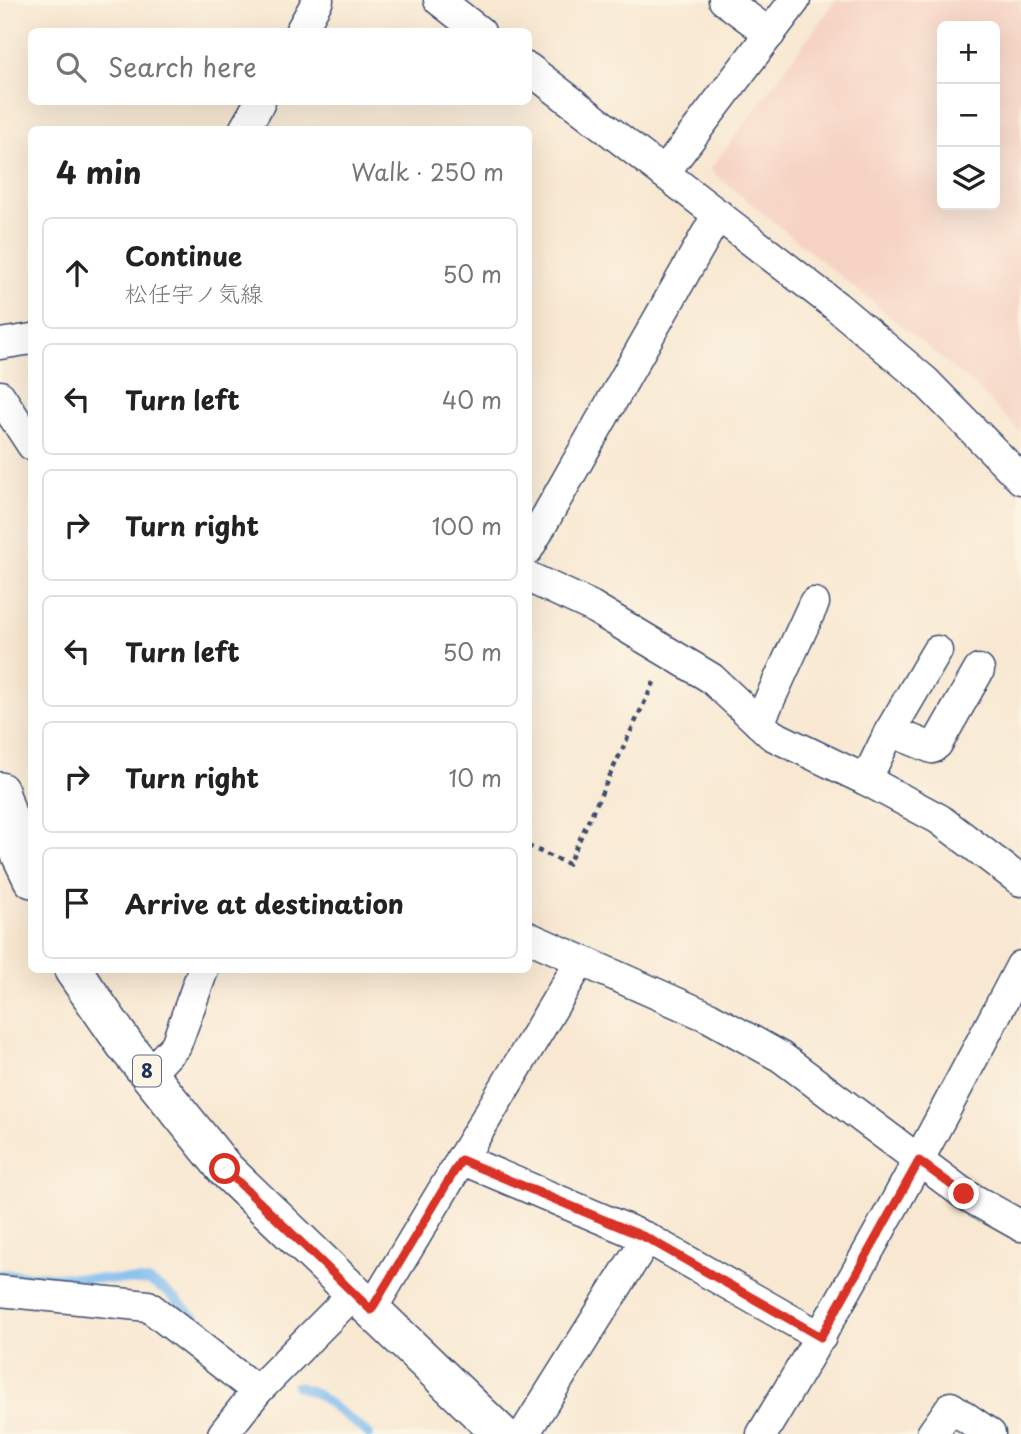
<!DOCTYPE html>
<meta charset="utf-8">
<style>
body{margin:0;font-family:"Playpen Sans","Klee One",sans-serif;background:#f6f6f6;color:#222}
.controls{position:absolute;right:21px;top:21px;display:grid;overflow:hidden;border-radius:10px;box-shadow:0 7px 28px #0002}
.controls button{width:63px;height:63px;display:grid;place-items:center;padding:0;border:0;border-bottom:2px solid #e0e0e0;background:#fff;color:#222;font:35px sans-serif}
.stop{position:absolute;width:21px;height:21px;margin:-16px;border:5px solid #d93025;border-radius:50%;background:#fff}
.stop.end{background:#d93025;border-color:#fff;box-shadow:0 2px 7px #0008}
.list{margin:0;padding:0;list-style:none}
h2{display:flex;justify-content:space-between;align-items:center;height:91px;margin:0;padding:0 28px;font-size:30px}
h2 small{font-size:23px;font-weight:400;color:#767676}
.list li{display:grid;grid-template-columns:46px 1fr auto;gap:21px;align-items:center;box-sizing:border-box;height:112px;margin:0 14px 14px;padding:0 14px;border:2px solid #e0e0e0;border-radius:10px}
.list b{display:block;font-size:26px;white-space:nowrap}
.list p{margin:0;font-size:23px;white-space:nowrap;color:#767676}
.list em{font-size:23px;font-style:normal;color:#767676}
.icon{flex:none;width:38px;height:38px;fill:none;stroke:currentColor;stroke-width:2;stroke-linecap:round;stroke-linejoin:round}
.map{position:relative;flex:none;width:1021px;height:1434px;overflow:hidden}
.search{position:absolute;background:#fff;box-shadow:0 7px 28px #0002;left:28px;top:28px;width:504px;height:77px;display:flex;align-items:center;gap:18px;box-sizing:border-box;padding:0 24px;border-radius:10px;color:#767676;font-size:26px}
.panel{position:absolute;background:#fff;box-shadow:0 7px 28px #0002;left:28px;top:126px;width:504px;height:847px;border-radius:10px}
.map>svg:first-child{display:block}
.built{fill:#f6d2c3;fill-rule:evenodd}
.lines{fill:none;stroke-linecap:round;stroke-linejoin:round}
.stream{stroke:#7dbbf0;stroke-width:9}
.minor-casing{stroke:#3c4b6f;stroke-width:33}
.major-casing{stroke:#3c4b6f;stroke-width:40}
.path{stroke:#3c4b6f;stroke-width:4.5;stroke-dasharray:5 5;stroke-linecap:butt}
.minor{stroke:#fff;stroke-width:30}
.major{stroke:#fff;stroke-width:37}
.route{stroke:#d93025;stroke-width:9}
.labels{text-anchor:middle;stroke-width:6;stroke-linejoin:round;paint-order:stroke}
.shield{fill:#fcf5e5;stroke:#5e6a86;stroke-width:2}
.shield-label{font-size:19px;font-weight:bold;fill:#1b2f5e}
</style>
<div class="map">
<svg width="1021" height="1434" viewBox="0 0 1021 1434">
<rect width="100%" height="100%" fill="#fcf5e5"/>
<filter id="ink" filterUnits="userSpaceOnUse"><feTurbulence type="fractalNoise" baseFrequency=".0143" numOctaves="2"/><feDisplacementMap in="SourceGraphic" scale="14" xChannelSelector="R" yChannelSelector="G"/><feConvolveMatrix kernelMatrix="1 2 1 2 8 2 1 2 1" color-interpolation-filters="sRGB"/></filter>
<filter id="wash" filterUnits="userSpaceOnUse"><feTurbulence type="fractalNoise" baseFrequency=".00686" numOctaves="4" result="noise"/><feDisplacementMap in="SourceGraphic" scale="28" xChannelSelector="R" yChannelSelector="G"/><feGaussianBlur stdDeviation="1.57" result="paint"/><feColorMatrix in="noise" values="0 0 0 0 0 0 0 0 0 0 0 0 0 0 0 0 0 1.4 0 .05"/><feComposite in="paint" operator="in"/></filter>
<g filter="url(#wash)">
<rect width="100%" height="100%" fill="#f8e8d2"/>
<path class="built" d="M836 0H1021V433L974 385 710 170ZM942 26H995V205H942Z"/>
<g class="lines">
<g class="stream">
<polyline points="0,1274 149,1281 166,1291 251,1367"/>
<polyline points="297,1386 317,1394 369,1434"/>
</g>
</g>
</g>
<g filter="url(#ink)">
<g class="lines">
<defs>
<g id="minor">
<polyline points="439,0 480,32"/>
<polyline points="724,0 770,34"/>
<polyline points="300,32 318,0"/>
<polyline points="528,68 836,306 925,381 1021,479"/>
<polyline points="244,130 260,102"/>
<polyline points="664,173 795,0"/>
<polyline points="0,344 32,339"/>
<polyline points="0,396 32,445"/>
<polyline points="528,549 718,214"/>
<polyline points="528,577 591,606 711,678 772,735 866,780 939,819 1021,881"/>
<polyline points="759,723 814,603"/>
<polyline points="890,731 937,651"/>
<polyline points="866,780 890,731 932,748 937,744 979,670"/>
<polyline points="528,937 709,1017 781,1057 964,1194 1021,1226"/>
<polyline points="149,1074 176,1045 203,970"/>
<polyline points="461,1159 647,1238"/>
<polyline points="0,1291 148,1306 257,1391"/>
<polyline points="371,1310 580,962"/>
<polyline points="223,1434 257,1391 354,1293"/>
<polyline points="524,1434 647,1238 821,1337"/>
<path d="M762 1434C855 1281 939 1124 1021 966"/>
<polyline points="932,1434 951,1407 990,1434"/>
</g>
<g id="major">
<polyline points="0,791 19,852 32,879"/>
<polyline points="73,970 125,1045 225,1169 501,1434"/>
</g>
</defs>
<use href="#minor" class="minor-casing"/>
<use href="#major" class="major-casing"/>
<polyline class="path" points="528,846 568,864 656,678"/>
<use href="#minor" class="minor"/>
<use href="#major" class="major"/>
</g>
</g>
<g class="lines" filter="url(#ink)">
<polyline class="route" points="225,1169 371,1310 461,1160 647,1238 821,1337 919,1161 964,1194"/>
</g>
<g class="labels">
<rect class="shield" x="133" y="1055.5" width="28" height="31" rx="5"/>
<g class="shield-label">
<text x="147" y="1078">8</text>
</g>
</g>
</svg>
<div class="controls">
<button>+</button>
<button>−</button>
<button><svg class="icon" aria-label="layers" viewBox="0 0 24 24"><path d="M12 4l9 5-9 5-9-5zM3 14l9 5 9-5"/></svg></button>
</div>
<div class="stop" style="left:225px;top:1169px"></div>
<div class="stop end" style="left:964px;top:1194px"></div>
<div class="search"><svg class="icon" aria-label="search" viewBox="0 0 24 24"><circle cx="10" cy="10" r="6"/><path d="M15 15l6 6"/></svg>Search here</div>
<section class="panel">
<h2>4 min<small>Walk · 250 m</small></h2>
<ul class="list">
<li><svg class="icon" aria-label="ahead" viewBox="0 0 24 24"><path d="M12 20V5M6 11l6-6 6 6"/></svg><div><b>Continue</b><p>松任宇ノ気線</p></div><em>50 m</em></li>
<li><svg class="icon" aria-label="left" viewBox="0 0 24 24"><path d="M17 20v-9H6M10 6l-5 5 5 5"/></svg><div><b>Turn left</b></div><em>40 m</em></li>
<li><svg class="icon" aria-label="right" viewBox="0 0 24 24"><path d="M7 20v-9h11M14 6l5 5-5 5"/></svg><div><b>Turn right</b></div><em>100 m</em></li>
<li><svg class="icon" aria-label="left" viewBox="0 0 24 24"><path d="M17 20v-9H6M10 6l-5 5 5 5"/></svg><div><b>Turn left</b></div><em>50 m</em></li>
<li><svg class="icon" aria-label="right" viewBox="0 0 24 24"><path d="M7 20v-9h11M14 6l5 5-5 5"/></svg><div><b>Turn right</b></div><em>10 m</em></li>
<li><svg class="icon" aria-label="arrive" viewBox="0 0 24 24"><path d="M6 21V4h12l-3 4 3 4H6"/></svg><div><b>Arrive at destination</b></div></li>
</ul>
</section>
</div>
